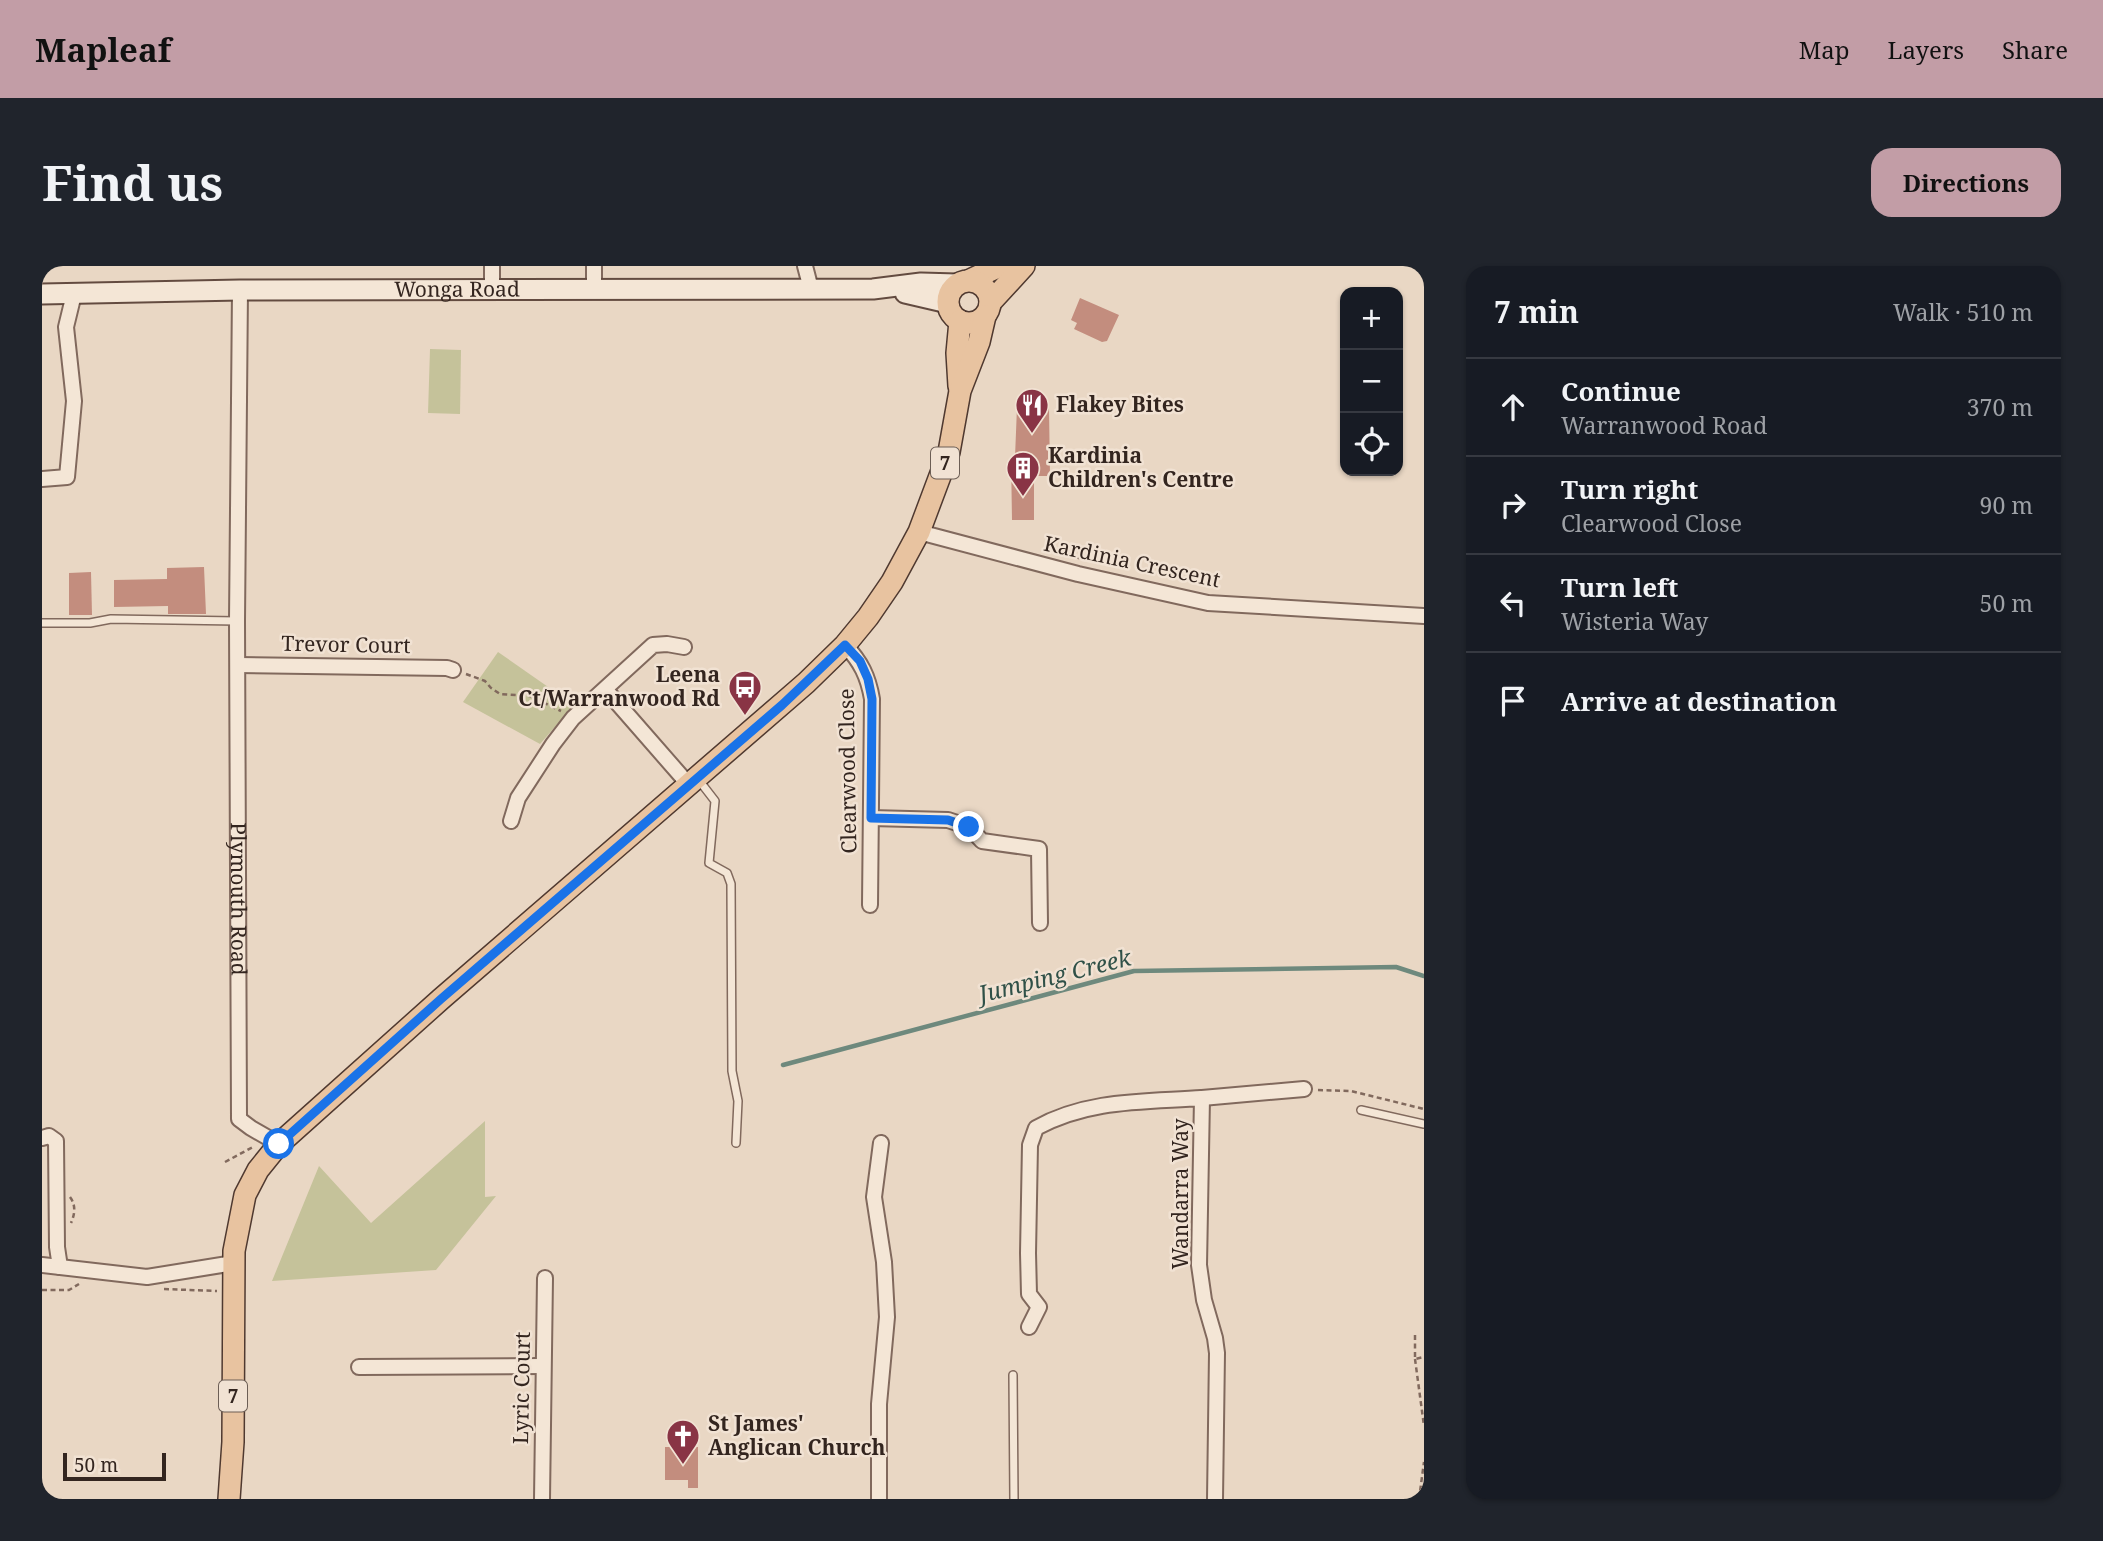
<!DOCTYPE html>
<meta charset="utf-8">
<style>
body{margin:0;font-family:"Noto Serif",serif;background:#20242c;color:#f1f3f6}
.controls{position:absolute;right:21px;top:21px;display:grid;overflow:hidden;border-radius:14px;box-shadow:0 2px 5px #0004}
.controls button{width:63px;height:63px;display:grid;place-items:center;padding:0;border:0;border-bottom:2px solid #363941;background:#171b24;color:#f1f3f6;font:35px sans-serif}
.scale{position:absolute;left:21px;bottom:18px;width:103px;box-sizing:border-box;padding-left:7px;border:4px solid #33251f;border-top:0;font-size:19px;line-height:24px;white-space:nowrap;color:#33251f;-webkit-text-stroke:5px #f1e2d3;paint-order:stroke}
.stop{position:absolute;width:21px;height:21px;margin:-16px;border:5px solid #1a73e8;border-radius:50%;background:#fff}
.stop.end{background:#1a73e8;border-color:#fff;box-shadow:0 2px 7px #0008}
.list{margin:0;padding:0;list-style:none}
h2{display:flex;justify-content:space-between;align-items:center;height:91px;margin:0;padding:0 28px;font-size:30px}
h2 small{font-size:23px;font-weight:400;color:#9ea1a6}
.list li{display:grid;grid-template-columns:46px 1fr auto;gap:21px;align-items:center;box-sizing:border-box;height:98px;padding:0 28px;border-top:2px solid #363941}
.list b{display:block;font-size:26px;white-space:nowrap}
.list p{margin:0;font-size:23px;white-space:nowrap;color:#9ea1a6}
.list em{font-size:23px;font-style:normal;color:#9ea1a6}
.icon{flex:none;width:38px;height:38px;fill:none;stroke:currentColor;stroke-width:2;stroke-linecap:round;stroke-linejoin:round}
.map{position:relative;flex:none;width:1382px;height:1233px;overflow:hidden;border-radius:21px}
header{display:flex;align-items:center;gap:42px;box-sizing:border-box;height:98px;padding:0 35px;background:#c29da6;color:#111}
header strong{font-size:33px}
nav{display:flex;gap:38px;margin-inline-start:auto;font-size:24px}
.intro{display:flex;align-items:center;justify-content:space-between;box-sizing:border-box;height:168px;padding:0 42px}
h1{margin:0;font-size:49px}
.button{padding:18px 32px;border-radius:21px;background:#c29da6;color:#111;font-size:24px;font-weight:700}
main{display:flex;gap:42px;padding:0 42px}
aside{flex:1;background:#171b24;border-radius:21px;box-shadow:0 2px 5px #0004}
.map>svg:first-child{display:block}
.green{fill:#c5c29a}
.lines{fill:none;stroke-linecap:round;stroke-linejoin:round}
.stream{stroke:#6e897d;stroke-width:4.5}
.building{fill:#c38d7e}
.service-casing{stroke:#81695d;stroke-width:10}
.minor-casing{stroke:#81695d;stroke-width:18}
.secondary-casing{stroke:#634b40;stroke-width:23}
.primary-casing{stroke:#4f3930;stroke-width:24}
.path{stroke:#81695d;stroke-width:2.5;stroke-dasharray:5 3.5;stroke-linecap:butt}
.service{stroke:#f4e6d6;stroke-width:7}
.minor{stroke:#f4e6d6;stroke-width:14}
.secondary{stroke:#f4e6d6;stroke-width:19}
.primary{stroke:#e8c3a0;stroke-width:21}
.route{stroke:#1a73e8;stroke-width:9}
.labels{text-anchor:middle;stroke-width:5;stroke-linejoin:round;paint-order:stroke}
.shield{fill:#f1e2d3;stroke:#6c5e55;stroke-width:2}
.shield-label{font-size:19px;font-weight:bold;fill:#33251f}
.street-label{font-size:21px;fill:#33251f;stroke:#f1e2d3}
.poi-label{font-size:21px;font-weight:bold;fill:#33251f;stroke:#f1e2d3;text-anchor:start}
.water-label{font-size:23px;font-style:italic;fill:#305148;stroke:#f1e2d3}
</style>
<header>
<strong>Mapleaf</strong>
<nav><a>Map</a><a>Layers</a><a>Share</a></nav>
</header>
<div class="intro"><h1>Find us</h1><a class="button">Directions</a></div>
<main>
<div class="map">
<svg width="1382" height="1233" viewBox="0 0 1382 1233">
<rect width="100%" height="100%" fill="#e9d7c4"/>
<g class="green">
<polygon points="388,83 419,84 418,148 386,147"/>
<polygon points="456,386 532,439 498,478 421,436"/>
<polygon points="443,855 443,931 454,930 394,1004 230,1015 277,900 329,957"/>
</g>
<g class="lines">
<polyline class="stream" points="741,799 1092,705 1354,701 1382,710"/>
</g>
<g class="building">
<polygon points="1038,32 1077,49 1065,75 1060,76 1032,63 1035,57 1029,54"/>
<polygon points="975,141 1007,141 1008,210 992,210 992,254 970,254 969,191 973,191"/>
<polygon points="162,301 164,348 126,348 126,340 72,341 72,314 125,313 125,302"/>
<polygon points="49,306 50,349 27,349 27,307"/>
<polygon points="623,1181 656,1181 656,1222 646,1222 646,1214 623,1214"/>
</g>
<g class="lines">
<defs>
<g id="service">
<polyline points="0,357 48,357 69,353 195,355"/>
<polyline points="656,513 673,535 667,597 685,607 689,618 690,805 696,835 694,877"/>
<polyline points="1319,844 1382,858"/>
<polyline points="971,1109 972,1233"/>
</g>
<g id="minor">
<polyline points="552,0 552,24"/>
<polyline points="763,0 769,23"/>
<path id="s1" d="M198 24 195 355 197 853 209 862 237 878"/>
<polyline points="450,24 450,0"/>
<polyline points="0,213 25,211 32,135 24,61 32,28"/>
<polyline points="877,266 1036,308 1166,337 1382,350"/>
<path d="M803 379C819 396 826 410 830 433L828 639"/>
<polyline points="196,399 405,402 411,404"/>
<polyline points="564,424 647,519"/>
<polyline points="829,552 906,554 927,561 940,575 997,583 998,657"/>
<polyline points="469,555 476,532 511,478 531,452 611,379 625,378 642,381"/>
<polyline points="1160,832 1262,823"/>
<polyline points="0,872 7,870 14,875 15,981 18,1001"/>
<polyline points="0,999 105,1011 192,997"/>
<path d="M987 1061 997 1041 987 1028 986 987 988 879 994 862C1046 833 1103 836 1160 832L1157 999 1162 1034 1173 1072 1175 1087 1173 1233"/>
<polyline points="317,1101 501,1100"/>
<polyline points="500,1233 503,1012"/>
<polyline points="837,1233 837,1138 845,1051 842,996 832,931 839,877"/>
</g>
<g id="secondary">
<polyline points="863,27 906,37"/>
<path id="s2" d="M0 28 198 24 831 23 879 17 915 18"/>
</g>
<g id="primary">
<polyline points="928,14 958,0"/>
<circle cx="927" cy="36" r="21"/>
<polyline points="948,37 982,0"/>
<polyline points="917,120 915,87 918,55"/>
<polyline points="187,1233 191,1176 192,985 203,929 216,904 237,878 399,733 764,417 803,379 826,351 850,316 877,266 907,186 918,125 937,76 943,50"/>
</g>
</defs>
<use href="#service" class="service-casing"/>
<use href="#minor" class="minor-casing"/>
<use href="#secondary" class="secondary-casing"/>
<use href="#primary" class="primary-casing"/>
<g class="path">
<polyline points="1000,283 1049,295"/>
<polyline points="424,408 443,415 449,422 458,428 488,430 519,445"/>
<polyline points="1276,824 1309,825 1382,843"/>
<polyline points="183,896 211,881"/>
<path d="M28 931C34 939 33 948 29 957"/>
<polyline points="122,1023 175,1025"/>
<polyline points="0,1024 27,1024 37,1018"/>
<polyline points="1373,1069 1373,1093 1382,1091"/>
<polyline points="1373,1093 1382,1160"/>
<polyline points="1377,1233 1382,1196"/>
</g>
<use href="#service" class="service"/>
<use href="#minor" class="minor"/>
<use href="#secondary" class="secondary"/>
<use href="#primary" class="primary"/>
</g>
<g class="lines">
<polyline class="route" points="237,878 399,733 740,439 803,379 818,395 826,413 830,433 829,552 906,554 927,561"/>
</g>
<defs>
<symbol id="restaurant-pin" viewBox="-11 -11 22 30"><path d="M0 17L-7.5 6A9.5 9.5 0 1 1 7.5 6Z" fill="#893445" stroke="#f1e2d3"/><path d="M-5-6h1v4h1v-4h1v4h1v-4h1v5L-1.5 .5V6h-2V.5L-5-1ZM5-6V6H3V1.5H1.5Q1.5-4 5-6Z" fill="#fff"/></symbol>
<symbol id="building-pin" viewBox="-11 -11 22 30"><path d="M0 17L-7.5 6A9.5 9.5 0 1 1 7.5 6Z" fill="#893445" stroke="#f1e2d3"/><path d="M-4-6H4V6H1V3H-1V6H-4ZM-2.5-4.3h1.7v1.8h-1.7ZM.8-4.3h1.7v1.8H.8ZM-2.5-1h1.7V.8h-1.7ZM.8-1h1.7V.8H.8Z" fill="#fff"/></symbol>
<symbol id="bus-pin" viewBox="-11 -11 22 30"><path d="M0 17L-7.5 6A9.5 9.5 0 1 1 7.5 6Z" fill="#893445" stroke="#f1e2d3"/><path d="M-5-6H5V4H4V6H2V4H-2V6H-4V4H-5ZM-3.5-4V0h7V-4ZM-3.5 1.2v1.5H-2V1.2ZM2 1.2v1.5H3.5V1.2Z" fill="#fff"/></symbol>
<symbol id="church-pin" viewBox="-11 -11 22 30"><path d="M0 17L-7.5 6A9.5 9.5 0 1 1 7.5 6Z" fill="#893445" stroke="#f1e2d3"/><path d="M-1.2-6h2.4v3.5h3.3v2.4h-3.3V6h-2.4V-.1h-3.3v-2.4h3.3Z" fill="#fff"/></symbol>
</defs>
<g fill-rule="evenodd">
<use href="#restaurant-pin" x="971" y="120" width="38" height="52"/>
<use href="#building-pin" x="962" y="183" width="38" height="52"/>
<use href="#bus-pin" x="684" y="402" width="38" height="52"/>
<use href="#church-pin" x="622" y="1151" width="38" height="52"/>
</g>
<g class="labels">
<g class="shield">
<rect x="889" y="181.5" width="28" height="31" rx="5"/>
<rect x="177" y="1114.5" width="28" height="31" rx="5"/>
</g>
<g class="shield-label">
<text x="903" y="204">7</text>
<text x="191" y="1137">7</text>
</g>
<g class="street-label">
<text dy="7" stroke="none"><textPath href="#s2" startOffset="415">Wonga Road</textPath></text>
<text transform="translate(1090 296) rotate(12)" y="7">Kardinia Crescent</text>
<text transform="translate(304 379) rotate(1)" y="7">Trevor Court</text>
<text transform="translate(806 505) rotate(-91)" y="7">Clearwood Close</text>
<text dy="7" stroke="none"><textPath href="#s1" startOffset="609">Plymouth Road</textPath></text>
<text transform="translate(1139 928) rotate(-90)" y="7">Wandarra Way</text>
<text transform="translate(480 1122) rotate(-89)" y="7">Lyric Court</text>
</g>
<g class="poi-label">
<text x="1014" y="146">Flakey Bites</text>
<text x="1006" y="197">Kardinia<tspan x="1006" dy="24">Children's Centre</tspan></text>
<text x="678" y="416" text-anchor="end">Leena<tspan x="678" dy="24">Ct/Warranwood Rd</tspan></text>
<text x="666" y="1165">St James'<tspan x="666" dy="24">Anglican Church</tspan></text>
</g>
<g class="water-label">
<text transform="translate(1013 710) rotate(-14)" y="8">Jumping Creek</text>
</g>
</g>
</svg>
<div class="controls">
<button>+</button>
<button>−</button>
<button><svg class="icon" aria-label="locate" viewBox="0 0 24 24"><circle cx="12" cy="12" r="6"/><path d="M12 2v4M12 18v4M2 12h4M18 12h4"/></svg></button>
</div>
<div class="scale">50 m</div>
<div class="stop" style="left:237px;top:878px"></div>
<div class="stop end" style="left:927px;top:561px"></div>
</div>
<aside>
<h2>7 min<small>Walk · 510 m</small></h2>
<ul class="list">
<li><svg class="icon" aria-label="ahead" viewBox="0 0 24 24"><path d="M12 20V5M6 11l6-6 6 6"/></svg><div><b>Continue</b><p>Warranwood Road</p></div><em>370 m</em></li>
<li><svg class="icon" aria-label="right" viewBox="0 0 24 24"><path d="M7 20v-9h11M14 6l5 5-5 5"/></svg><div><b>Turn right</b><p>Clearwood Close</p></div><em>90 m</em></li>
<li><svg class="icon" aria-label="left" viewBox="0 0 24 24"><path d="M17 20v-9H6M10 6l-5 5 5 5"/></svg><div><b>Turn left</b><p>Wisteria Way</p></div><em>50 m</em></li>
<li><svg class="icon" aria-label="arrive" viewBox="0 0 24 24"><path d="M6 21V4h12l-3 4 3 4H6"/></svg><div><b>Arrive at destination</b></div></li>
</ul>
</aside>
</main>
